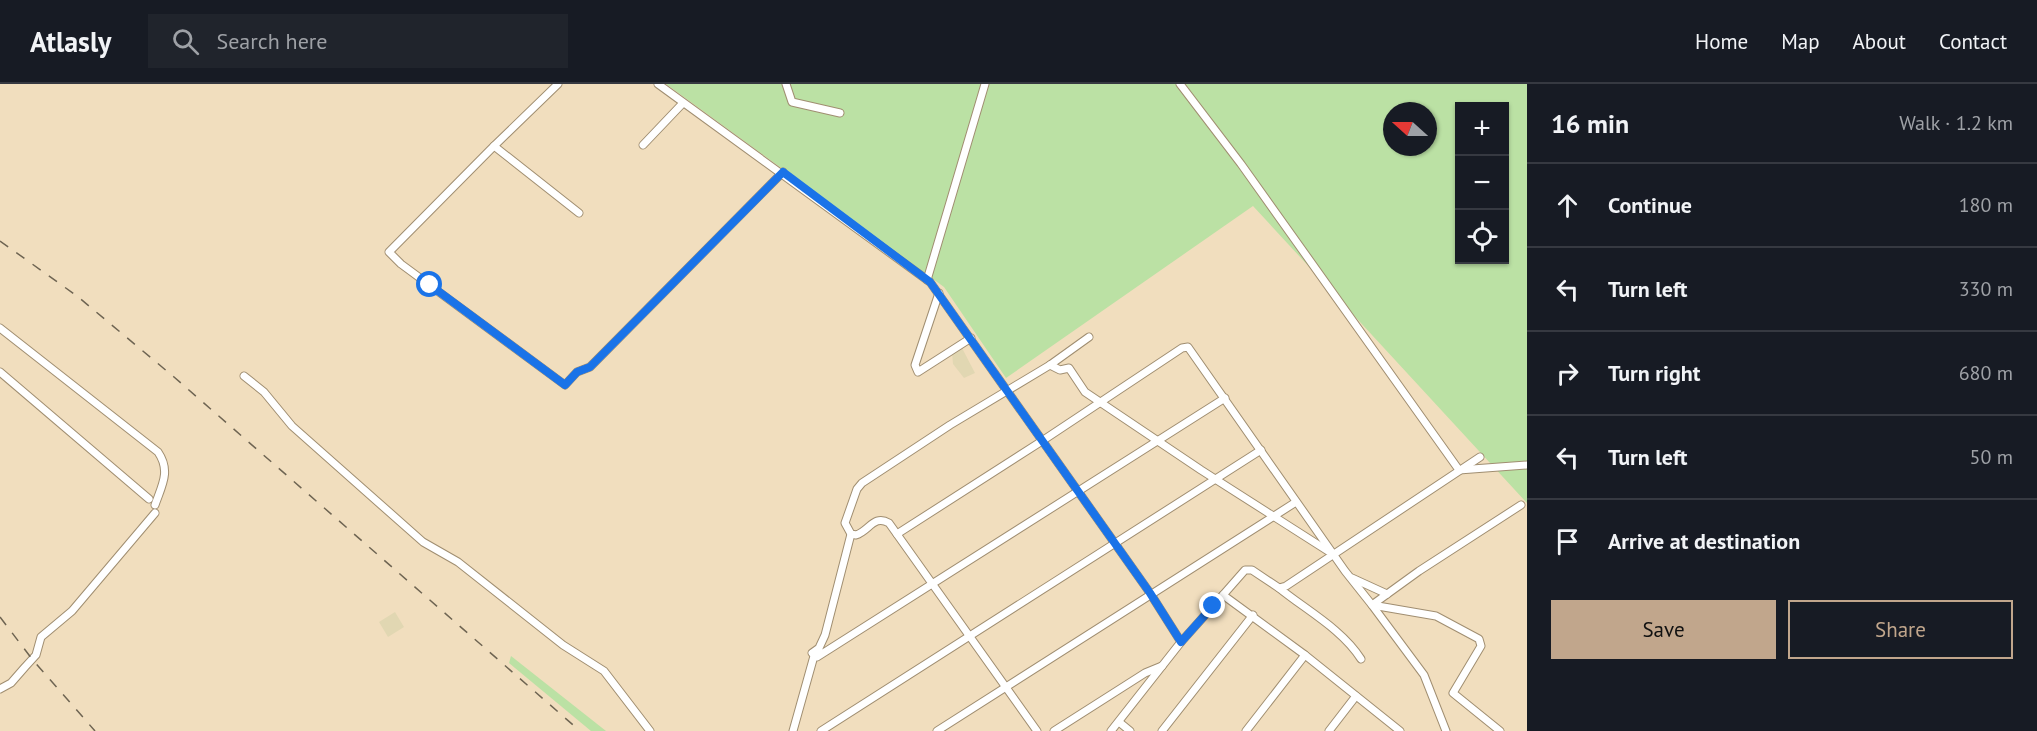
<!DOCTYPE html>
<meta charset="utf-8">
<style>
body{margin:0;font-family:"PT Sans",sans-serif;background:#20242c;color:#f1f3f6}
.controls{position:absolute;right:18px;top:18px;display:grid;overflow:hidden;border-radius:0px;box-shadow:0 2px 4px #0004}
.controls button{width:54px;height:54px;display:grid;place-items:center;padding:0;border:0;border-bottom:2px solid #363941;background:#171b24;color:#f1f3f6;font:30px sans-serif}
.compass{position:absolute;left:1383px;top:18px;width:54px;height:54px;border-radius:50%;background:#171b24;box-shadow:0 2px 4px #0004;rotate:291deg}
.stop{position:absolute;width:18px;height:18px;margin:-14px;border:4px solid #1a73e8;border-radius:50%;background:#fff}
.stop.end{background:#1a73e8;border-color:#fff;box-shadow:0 2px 6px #0008}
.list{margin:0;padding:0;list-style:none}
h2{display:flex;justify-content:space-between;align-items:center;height:78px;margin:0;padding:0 24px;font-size:26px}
h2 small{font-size:20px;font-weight:400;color:#9ea1a6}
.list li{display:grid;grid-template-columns:39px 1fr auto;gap:18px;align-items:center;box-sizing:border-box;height:84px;padding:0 24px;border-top:2px solid #363941}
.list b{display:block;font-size:22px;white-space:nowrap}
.list em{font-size:20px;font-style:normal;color:#9ea1a6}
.actions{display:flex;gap:12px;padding:18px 24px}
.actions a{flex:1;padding:14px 0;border:2px solid #c1a68c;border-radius:0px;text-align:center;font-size:21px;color:#c1a68c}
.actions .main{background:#c1a68c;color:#111}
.icon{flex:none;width:33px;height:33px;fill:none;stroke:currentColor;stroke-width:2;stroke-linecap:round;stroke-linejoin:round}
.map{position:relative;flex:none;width:1527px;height:647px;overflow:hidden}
header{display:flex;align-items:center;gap:36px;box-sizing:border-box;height:84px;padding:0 30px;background:#171b24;border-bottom:2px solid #363941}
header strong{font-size:28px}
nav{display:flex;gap:33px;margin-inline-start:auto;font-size:21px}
.search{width:420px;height:54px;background:#20242c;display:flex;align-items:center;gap:15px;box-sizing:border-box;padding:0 21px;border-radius:0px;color:#9ea1a6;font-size:22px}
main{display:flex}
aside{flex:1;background:#171b24}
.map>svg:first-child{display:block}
.green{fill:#bbe1a4;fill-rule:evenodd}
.sand{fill:#e1d7b2}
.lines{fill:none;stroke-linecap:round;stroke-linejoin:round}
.minor-casing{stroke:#a08e71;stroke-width:9}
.minor{stroke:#fff;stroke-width:7}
.rail{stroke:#6e6452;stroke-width:1.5;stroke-dasharray:10 10;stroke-linecap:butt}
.route{stroke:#1a73e8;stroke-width:8}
</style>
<header>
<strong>Atlasly</strong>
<div class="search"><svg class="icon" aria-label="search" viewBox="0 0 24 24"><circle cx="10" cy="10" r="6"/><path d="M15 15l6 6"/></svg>Search here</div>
<nav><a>Home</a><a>Map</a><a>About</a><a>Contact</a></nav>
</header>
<main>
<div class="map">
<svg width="1527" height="647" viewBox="0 0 1527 647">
<rect width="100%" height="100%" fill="#f1debe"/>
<g class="green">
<path d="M666 0H1527V419L1253 122 1006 294 944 203ZM1460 22H1504V176H1460ZM1392 27H1428V63H1392Z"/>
<polygon points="511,572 606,647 591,647 509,579"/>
</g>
<g class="sand">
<polygon points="962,264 975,289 964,294 953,280 952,269"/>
<polygon points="395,528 404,543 388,553 379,538"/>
</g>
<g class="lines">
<defs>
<g id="minor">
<polyline points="558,0 494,62 579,129"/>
<polyline points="658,0 930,198 1150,509 1181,558 1111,647"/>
<polyline points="786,0 792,18 840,29"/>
<polyline points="1180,0 1241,80 1459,386 1527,381"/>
<polyline points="643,61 683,19"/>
<polyline points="494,62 389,168 401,180 565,301 577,288 590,283 783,88"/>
<polyline points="927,196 985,0"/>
<polyline points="939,209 915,281 918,288 971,254"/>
<path d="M0 244 158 368C171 387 162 401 155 421"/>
<polyline points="1050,281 1060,286 1069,284 1085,308 1201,386 1328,467"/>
<polyline points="0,288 149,415"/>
<polyline points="244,292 264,308 292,342 423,458 458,478 563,561 604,587 650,647"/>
<polyline points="851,450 825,551 819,564 812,569 817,573 1225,314"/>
<polyline points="897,450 1042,357 1182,264 1188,263 1345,487 1372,521 1436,532 1479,555 1481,562 1453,609 1500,647"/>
<polyline points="1352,494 1387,510"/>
<path d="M1279 504C1306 526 1342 545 1361 575"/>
<polyline points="1223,511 1245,486 1252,486 1279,504 1286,502 1480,373"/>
<polyline points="1181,558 1223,511 1305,571 1400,647"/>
<polyline points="0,605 11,599 25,583 36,571 41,553 72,527 155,429"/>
<polyline points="1119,638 1130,647"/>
<polyline points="793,647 814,572"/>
<polyline points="821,647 1261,366"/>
<polyline points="937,647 1296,418"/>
<path d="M1037 647 889 439C874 430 869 447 856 451L851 450 845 439 857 405 862 399 950 341 1050 281 1089 253"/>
<polyline points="1054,647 1145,589 1162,582"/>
<polyline points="1162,647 1253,531"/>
<polyline points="1246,647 1305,571"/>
<polyline points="1329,647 1356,612"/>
<polyline points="1446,647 1424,591 1372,521 1419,487 1521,421"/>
</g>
</defs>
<use href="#minor" class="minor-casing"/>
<use href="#minor" class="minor"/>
<g class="rail">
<polyline points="0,157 77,212 174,293 580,647"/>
<polyline points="0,533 32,575 95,647"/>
</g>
</g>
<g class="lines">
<polyline class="route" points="430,201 565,301 577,288 590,283 783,88 930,198 1150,509 1181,558 1213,522"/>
</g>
</svg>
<div class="controls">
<button>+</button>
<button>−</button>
<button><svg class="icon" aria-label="locate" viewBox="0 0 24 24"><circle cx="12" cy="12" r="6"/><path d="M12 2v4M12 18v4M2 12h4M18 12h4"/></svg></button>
</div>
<svg class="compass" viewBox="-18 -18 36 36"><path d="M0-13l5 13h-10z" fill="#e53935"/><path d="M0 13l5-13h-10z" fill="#9ea1a6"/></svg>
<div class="stop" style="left:430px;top:201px"></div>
<div class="stop end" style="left:1213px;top:522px"></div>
</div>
<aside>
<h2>16 min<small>Walk · 1.2 km</small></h2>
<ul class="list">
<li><svg class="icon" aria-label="ahead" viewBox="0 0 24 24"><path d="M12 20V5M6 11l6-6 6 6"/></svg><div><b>Continue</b></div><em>180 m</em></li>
<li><svg class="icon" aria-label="left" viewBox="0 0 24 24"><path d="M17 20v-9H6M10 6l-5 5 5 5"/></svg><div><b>Turn left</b></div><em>330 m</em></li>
<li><svg class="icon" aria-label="right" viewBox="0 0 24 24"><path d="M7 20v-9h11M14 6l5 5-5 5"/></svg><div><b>Turn right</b></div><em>680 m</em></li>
<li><svg class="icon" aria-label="left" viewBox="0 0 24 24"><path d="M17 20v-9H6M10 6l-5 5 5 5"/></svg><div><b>Turn left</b></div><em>50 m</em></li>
<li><svg class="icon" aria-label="arrive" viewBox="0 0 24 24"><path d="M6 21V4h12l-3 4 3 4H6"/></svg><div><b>Arrive at destination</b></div></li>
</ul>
<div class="actions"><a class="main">Save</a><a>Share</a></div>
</aside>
</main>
